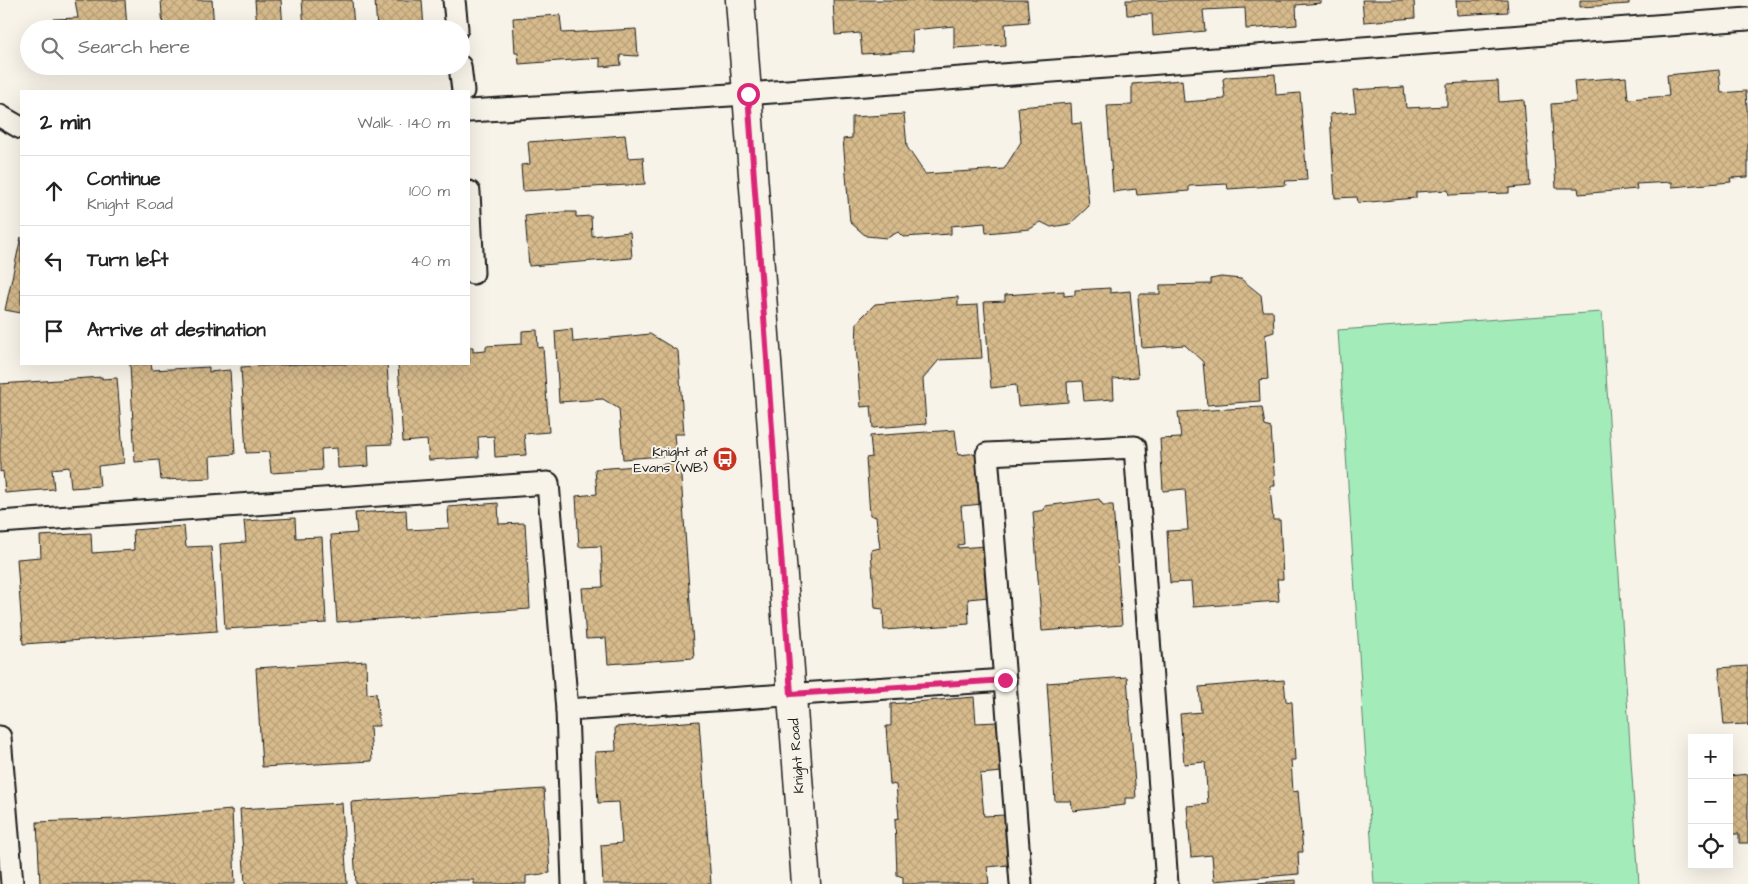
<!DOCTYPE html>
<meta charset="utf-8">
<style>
body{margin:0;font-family:"Architects Daughter",sans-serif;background:#f6f6f6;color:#222}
.controls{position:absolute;right:15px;bottom:15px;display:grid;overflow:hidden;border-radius:0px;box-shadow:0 5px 20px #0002}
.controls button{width:45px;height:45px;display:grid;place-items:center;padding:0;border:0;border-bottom:1px solid #e0e0e0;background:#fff;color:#222;font:25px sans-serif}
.stop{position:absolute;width:15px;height:15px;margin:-11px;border:4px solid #db2777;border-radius:50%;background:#fff}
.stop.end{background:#db2777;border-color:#fff;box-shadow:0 1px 5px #0008}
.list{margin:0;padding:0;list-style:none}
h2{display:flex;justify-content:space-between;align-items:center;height:65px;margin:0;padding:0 20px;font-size:21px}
h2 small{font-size:16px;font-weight:400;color:#767676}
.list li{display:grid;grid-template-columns:32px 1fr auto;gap:15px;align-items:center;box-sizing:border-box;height:70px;padding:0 20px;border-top:1px solid #e0e0e0}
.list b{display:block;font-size:19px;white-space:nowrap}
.list p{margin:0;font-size:16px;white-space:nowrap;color:#767676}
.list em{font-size:16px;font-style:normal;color:#767676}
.icon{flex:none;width:28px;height:28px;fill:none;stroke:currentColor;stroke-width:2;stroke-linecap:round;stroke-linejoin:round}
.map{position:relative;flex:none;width:1748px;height:884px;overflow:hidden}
.search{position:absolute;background:#fff;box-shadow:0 5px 20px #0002;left:20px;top:20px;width:450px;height:55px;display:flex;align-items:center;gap:12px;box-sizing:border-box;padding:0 18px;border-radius:28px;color:#767676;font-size:19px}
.panel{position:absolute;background:#fff;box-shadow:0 5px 20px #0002;left:20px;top:90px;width:450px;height:275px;border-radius:0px}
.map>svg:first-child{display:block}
.pitch{fill:#a3ecba;stroke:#60846b}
.building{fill:url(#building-cross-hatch);stroke:#1c1c1c}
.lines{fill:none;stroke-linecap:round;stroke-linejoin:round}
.lane-casing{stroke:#1c1c1c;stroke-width:25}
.secondary-casing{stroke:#1c1c1c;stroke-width:31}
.lane{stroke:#f7f3e8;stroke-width:21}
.secondary{stroke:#f7f3e8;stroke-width:28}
.route{stroke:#db2777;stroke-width:6}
.labels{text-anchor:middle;stroke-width:4;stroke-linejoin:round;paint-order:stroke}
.poi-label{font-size:14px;fill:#1c1c1c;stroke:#f7f3e8;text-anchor:end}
.street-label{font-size:14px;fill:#1c1c1c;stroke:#f7f3e8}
</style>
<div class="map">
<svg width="1748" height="884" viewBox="0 0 1748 884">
<defs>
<pattern id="building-cross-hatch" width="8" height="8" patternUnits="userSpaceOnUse" patternTransform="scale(1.25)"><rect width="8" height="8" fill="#d7bb8c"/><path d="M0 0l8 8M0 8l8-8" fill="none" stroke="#b8a078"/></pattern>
</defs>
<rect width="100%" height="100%" fill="#f7f3e8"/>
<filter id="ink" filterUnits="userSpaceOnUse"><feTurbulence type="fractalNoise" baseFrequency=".02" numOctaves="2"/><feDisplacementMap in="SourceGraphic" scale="10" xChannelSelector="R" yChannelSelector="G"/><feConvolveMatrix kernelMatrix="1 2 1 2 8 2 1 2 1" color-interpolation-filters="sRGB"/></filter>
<g filter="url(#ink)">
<polygon class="pitch" points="1602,312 1639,884 1374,884 1338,330"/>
<g class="building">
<polygon points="75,0 125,0 127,29 54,29 53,19 78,18"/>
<polygon points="161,0 212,0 214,29 163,29"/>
<polygon points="255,0 281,0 283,29 257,29"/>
<polygon points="302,0 352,0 354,29 304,29"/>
<polygon points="375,0 422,0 424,29 377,29"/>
<polygon points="833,0 1027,0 1029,22 1005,24 1006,45 954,48 954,26 912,30 913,51 862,54 860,33 835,35"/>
<polygon points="1126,0 1321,0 1321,3 1296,5 1297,25 1246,29 1245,8 1203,10 1205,31 1153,36 1152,14 1127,15"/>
<polygon points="1362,0 1414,0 1415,18 1364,22"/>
<polygon points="1456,0 1507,0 1508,12 1457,15"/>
<polygon points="1580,0 1629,0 1629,4 1580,7"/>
<polygon points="560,15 562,33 636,29 638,56 620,55 621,65 600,67 600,58 519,64 518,53 515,53 513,18"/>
<polygon points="56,66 129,66 130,70 56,74"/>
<rect x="193" y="66" width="13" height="4"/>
<polygon points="1719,70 1721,93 1746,91 1748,124 1748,177 1730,178 1731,182 1672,187 1672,182 1636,184 1637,189 1579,194 1578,188 1556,188 1551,104 1576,102 1574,81 1626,77 1628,99 1669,96 1667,75"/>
<polygon points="1275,74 1276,95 1300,93 1307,180 1285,181 1286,185 1228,189 1227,184 1189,186 1189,191 1137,195 1136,189 1113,192 1107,106 1132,105 1132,84 1182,80 1184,102 1225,99 1223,79 1227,77"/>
<polygon points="1498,81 1499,102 1524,100 1530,186 1509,188 1509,193 1449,195 1448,190 1416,192 1416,198 1358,203 1357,197 1335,198 1330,114 1356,112 1353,90 1404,87 1406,108 1447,106 1447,84"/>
<polygon points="1071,103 1072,124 1081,123 1089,206 1070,224 1051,227 1041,222 1030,229 986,233 985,223 951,226 951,234 903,237 898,232 887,238 866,236 850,222 843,139 852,138 852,117 904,114 907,147 925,174 1004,169 1021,142 1018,107"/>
<polygon points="625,135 628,158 643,157 645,184 523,191 521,165 530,164 528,142"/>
<polygon points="562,212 576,212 576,217 591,216 592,236 630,232 632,258 529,266 525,216"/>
<polygon points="21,237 21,313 5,310"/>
<polygon points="1221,277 1241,279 1261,295 1263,311 1273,311 1274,332 1265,335 1268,379 1259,380 1260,401 1207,405 1203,362 1185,345 1142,348 1138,298 1141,294 1160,294 1160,285 1211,284 1211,279"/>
<polygon points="1110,288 1110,293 1130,291 1138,377 1113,379 1114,399 1084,401 1082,381 1067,382 1068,402 1018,406 1016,385 991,388 984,302 1005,301 1005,295 1064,291 1064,296 1075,295 1075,290"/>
<polygon points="958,297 958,306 978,305 982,358 939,360 923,379 926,424 873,428 871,406 861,407 856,346 857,322 875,304"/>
<polygon points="572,329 573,342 650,334 678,351 684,434 674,434 676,455 623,459 619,409 603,399 559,402 555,331"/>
<polygon points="537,330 538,348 543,347 549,432 524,434 526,455 495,457 494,436 478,437 479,457 429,460 427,440 403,442 398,364 469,364 469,347 473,347 473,352 486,351 486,346 522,344 522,331"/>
<polygon points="130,364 151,364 152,370 209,367 209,372 230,370 235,454 210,456 211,478 161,480 159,460 135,462"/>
<polygon points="303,364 387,364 392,444 368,445 369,466 338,468 337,448 321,449 322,470 271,473 269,452 246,453 241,367"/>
<polygon points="102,377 102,379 117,378 124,463 98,466 100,486 71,488 69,467 52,469 54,489 5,493 3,471 0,472 0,384"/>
<polygon points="1262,407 1265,426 1271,428 1275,486 1270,486 1273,520 1280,520 1283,579 1277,579 1279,601 1193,607 1191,582 1170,583 1167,531 1188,530 1185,489 1163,491 1160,439 1181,438 1178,412"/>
<polygon points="955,430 958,455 979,453 983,504 961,506 964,544 958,545 958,548 986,546 989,597 968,599 969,624 884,630 883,609 875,608 871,550 880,548 876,517 870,515 866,458 872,457 870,436"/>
<polygon points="680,463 694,658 608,664 606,638 586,639 582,588 603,587 601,546 579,547 576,496 597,494 595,469"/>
<polygon points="1099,499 1103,505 1113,505 1122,625 1042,631 1033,512 1044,510 1045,506"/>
<polygon points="498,503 499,524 525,523 530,609 337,622 331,535 357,533 355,513 406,510 407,530 449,528 448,507"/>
<polygon points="295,518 296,538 322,537 326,623 225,629 220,544 246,542 244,521"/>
<polygon points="184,526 186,547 211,546 217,631 23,644 17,559 41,557 40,536 91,533 92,553 134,550 133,530"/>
<polygon points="366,661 367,694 376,693 379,726 370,726 372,761 262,767 256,668"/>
<polygon points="1748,666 1748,727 1747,724 1724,725 1719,668"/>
<polygon points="1127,677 1136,798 1125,798 1125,805 1073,811 1071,801 1055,801 1047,683"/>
<polygon points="1284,680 1286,701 1292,702 1295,760 1291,760 1293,792 1298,791 1303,852 1298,852 1299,874 1214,881 1212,855 1191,857 1187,806 1208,804 1205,762 1184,764 1180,714 1201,712 1199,687"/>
<polygon points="974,697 976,723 998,722 1002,772 980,774 984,816 1006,815 1009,865 987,867 989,884 903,884 903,877 897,875 895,819 899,818 896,785 890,784 886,726 891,726 891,704"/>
<polygon points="699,721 711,884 603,884 601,845 622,843 619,802 598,803 595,752 616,751 615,727"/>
<polygon points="1748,774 1748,843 1739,843 1739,834 1731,834 1729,776"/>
<polygon points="544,789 550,873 526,876 526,884 474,884 474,880 442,880 432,882 432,884 356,884 351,802"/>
<polygon points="342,803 347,884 245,884 240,809"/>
<polygon points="232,810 235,884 40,884 37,822 117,819"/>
<polygon points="1296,880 1296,884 1244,884"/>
</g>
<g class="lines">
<defs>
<g id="lane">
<polyline points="454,0 457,29"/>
<polyline points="460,66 463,91"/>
<polyline points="469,111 747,94 1748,19"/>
<polyline points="0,116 21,128"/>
<polyline points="469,192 473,273"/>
<polyline points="0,522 548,483 567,710 573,884"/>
<polyline points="567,710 1005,680"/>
<polyline points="0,737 12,884"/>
<polyline points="1021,884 987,454 1135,447 1167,884"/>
</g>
<polyline id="secondary" points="740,0 806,884"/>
</defs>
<use href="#lane" class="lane-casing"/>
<use href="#secondary" class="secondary-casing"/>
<use href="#lane" class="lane"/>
<use href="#secondary" class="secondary"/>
</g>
</g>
<g class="lines" filter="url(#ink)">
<polyline class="route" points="748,94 791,694 1005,680"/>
</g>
<defs>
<symbol id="bus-disc" viewBox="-11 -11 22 22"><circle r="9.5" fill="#c8321e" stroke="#f7f3e8"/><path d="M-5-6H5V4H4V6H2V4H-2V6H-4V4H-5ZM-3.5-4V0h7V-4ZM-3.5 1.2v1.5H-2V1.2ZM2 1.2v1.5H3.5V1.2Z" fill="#fff"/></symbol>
</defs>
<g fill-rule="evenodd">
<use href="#bus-disc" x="711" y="445" width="28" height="28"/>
</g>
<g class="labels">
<g class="poi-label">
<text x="708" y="456">Knight at<tspan x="708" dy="16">Evans (WB)</tspan></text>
</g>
<g class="street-label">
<text transform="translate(796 756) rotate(-94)" y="5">Knight Road</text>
</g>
</g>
</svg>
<div class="controls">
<button>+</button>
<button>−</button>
<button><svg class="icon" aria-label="locate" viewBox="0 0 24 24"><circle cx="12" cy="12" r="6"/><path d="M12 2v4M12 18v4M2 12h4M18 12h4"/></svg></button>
</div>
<div class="stop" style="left:748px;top:94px"></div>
<div class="stop end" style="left:1005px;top:680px"></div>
<div class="search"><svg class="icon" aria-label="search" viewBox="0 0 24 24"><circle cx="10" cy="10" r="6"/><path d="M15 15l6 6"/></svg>Search here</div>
<section class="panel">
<h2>2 min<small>Walk · 140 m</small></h2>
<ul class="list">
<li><svg class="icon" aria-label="ahead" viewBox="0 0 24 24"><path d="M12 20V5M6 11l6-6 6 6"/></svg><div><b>Continue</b><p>Knight Road</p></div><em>100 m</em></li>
<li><svg class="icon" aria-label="left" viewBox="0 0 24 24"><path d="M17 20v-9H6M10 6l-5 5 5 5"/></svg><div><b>Turn left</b></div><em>40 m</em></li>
<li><svg class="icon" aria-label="arrive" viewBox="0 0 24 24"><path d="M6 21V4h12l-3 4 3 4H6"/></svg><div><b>Arrive at destination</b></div></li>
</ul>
</section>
</div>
